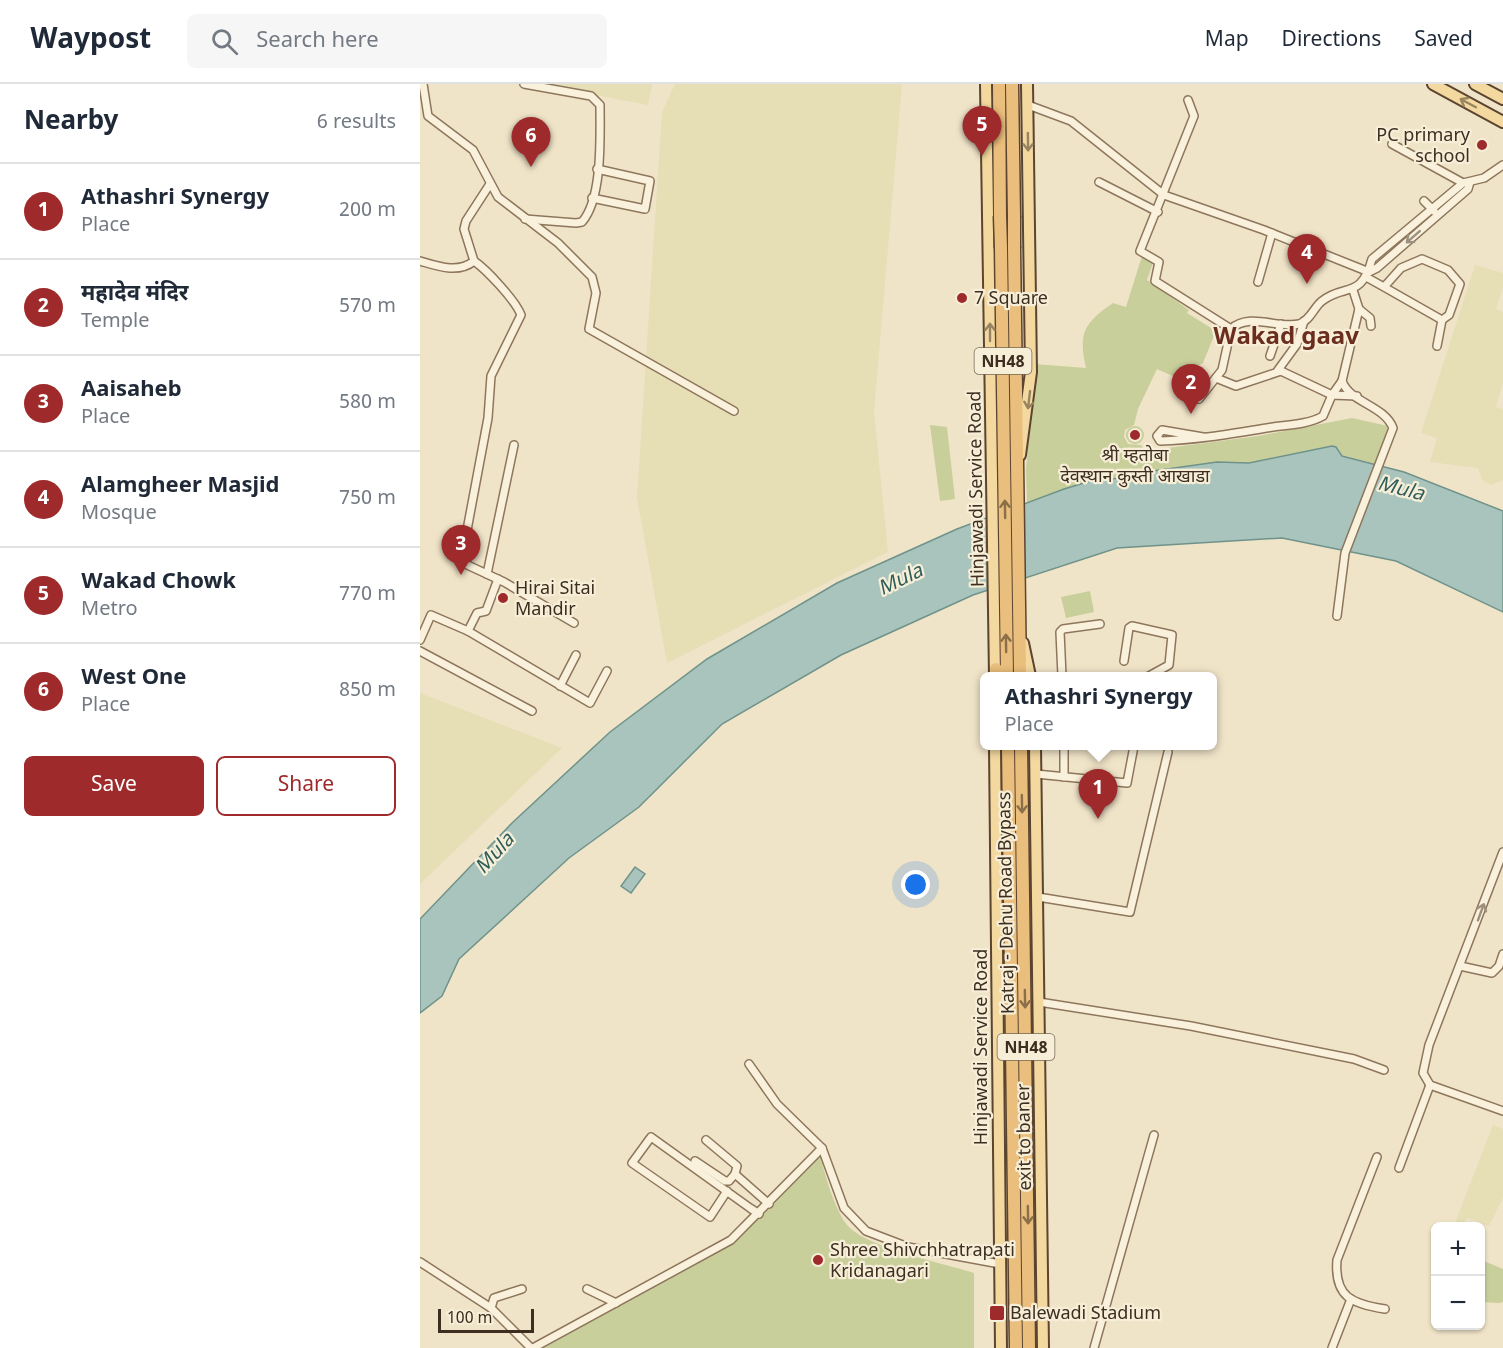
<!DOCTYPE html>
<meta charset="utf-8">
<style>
body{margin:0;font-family:Georgia,"Noto Sans Devanagari",serif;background:#f6f6f7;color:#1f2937}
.controls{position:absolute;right:18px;bottom:18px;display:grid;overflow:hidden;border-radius:9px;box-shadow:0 2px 4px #0004}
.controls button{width:54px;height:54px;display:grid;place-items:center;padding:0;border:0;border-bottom:2px solid #e0e1e3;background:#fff;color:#1f2937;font:30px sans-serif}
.scale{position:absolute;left:18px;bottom:15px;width:96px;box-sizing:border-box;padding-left:6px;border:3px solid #3d2e20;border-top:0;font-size:16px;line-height:21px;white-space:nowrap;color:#3d2e20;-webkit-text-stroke:4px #f7eed8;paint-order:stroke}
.you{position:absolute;left:496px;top:801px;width:21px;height:21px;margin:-15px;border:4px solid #fff;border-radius:50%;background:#1a73e8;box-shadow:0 0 0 9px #1a73e833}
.badge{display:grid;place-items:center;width:39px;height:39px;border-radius:50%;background:#9e2a2b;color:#fff;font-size:20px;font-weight:700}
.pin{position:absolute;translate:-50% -50px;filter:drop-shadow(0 2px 3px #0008)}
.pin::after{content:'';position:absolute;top:32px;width:21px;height:18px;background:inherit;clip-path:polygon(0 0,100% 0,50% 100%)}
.popup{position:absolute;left:560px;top:588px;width:237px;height:78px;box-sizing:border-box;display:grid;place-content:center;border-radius:9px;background:#fff;filter:drop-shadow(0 2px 4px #0005);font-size:20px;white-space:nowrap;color:#747a83}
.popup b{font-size:22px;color:#1f2937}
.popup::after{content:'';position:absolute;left:50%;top:100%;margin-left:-12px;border:12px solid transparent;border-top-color:#fff}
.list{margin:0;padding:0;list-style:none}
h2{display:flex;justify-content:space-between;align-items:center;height:78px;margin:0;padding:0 24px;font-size:26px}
h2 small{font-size:20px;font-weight:400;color:#747a83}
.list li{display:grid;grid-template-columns:39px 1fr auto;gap:18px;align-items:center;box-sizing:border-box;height:96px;padding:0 24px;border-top:2px solid #e0e1e3}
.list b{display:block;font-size:22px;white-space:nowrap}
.list p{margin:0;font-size:20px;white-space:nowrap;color:#747a83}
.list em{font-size:20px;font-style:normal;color:#747a83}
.actions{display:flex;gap:12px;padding:18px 24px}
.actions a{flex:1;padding:14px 0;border:2px solid #9e2a2b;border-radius:9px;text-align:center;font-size:21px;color:#9e2a2b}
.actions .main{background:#9e2a2b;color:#fff}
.icon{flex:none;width:33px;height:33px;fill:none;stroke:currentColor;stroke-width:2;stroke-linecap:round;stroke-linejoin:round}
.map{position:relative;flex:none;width:1083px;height:1264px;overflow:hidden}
header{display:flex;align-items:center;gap:36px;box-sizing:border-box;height:84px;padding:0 30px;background:#fff;border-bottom:2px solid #e0e1e3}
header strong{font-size:28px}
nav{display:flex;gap:33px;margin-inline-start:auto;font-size:21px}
.search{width:420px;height:54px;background:#f6f6f7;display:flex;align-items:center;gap:15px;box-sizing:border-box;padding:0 21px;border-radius:9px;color:#747a83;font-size:22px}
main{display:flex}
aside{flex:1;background:#fff}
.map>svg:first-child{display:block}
.farmland{fill:#e6deb5}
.green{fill:#c9cf9b}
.water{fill:#a9c4bc;stroke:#6f938a;stroke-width:1.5}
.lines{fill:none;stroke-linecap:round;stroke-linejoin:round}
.minor-casing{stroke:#8d765c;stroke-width:10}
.primary-casing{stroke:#5b4430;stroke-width:14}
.trunk-casing{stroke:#5b4430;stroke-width:15}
.minor{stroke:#faf1dc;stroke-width:7}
.primary{stroke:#f3d9a0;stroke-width:10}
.trunk{stroke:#eabe7c;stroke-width:12}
.trunk-bridge-casing{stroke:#5b4430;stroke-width:15;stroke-linecap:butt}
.trunk-bridge{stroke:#eabe7c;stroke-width:12}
.oneway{stroke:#988460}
.oneway2{stroke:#9c907e}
.oneway3{stroke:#8b6f49}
.poi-dot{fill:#9e2a2b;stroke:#f7eed8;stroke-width:2}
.labels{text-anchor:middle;stroke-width:4.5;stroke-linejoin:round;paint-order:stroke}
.shield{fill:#f7eed8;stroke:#756857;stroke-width:1.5}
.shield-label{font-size:16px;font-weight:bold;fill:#3d2e20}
.poi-label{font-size:18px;fill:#3d2e20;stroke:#f7eed8;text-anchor:start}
.street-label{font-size:18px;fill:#3d2e20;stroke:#f7eed8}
.water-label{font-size:20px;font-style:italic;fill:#2f5d5a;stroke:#f7eed8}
.district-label{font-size:24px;font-weight:bold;fill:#6b2e1e;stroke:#f7eed8}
</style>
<header>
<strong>Waypost</strong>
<div class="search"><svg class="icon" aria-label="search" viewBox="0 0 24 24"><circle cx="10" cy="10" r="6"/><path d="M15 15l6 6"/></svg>Search here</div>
<nav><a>Map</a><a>Directions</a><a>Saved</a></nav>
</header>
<main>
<aside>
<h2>Nearby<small>6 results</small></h2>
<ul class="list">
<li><span class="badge">1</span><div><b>Athashri Synergy</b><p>Place</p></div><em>200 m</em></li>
<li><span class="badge">2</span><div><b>महादेव मंदिर</b><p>Temple</p></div><em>570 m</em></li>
<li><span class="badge">3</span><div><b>Aaisaheb</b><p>Place</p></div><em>580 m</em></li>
<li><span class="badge">4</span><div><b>Alamgheer Masjid</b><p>Mosque</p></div><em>750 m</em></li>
<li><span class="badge">5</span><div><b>Wakad Chowk</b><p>Metro</p></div><em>770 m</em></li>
<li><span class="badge">6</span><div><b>West One</b><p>Place</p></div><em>850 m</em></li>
</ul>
<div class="actions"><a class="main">Save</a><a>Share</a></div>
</aside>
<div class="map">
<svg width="1083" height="1264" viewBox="0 0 1083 1264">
<rect width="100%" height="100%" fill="#f0e4c8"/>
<g class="farmland">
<polygon points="116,0 232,0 228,21"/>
<polygon points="255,0 482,0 454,328 468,468 247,579 217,414 242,28"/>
<polygon points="1055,181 1083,189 1083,203 1076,225 1083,228 1083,298 1076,323 1083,325 1083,396 1071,401 1062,396 1058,384 1010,378 1017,354 1001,349"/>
<polygon points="0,609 142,664 0,800"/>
<polygon points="1073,1041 1083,1045 1083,1114 1069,1142 1047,1134 1043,1142 1040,1142 1035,1139"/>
</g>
<g class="green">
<path d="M722 172 734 176 727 196 769 226 767 229 796 247 783 279 773 284 766 298 737 285 718 325 714 341 705 346 704 353 708 360 721 361 725 367 838 352 932 334 968 342 956 380 922 371 917 363 912 362 829 379 797 378 733 387 719 393 674 396 607 420 606 386 615 280 666 284C658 249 664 239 693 219L706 223Z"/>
<polygon points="510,341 527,343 535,415 520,417"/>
<circle cx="715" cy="351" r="9"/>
<polygon points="670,507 674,528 646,534 641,513"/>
<path d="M400 1070C404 1089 416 1130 429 1143 451 1165 523 1179 554 1189V1264H120L315 1157 389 1077Z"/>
<polygon points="1064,1177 1083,1185 1083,1218 1080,1219 1061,1218 1061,1188"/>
</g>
<g class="water">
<polygon points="912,362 916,363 922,372 984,388 1083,427 1083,528 976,477 862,454 697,464 553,511 421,571 302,640 219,723 149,774 39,875 22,912 0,929 0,835 92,739 190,648 287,575 417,499 537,445 644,405 674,396 719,393 733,387 797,378 829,379"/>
<polygon points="215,783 225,790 211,809 201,802"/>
</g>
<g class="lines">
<defs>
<g id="minor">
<polyline points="3,0 8,32 53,66 78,113 138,159 172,193 176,209 169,245 314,327"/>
<path d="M104 0 171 12 180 21C180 51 183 114 162 138L156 139 105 135"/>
<polyline points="768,16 774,32 720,167 739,178 735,197 811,245 802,286 779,315"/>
<polyline points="608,21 651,37 744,111 844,146 949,188 957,184 1048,105 1050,98"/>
<polyline points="972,60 1043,99"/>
<polyline points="679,98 738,128"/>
<polyline points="172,114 225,125 230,97 177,85"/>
<polyline points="1004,117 1014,127"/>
<path d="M0 177C17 182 38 190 54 177L44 145 46 137 70 100"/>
<path d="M54 177C66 185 96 217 101 231L71 292 68 334 41 478 84 498 154 539"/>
<polyline points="946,193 964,203 1022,236 1029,231 1040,200 1028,186 1002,175 981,184 964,203"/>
<polyline points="838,198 852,149"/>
<polyline points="939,225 950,234 951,242"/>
<path d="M811 245C830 228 857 245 879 240 890 237 894 223 902 217 925 199 941 216 952 175L1043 99 1064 94 1083 81"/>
<polyline points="1017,262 1022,236"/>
<polyline points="850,272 861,240"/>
<polyline points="858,286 877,260 884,237"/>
<polyline points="796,294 816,302 861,287 912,311 922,297"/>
<path d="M783 353 742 346 737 352 740 357C778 356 816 349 853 343 869 341 889 340 903 332L912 311 937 312"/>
<polyline points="67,490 94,361"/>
<path d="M917 532 925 469 973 344C964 321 930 319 922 297L939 225 933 206"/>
<polyline points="48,547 57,529 66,527 78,495"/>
<polyline points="0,556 11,531 48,547 170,619 187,587"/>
<polyline points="0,567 112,627"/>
<polyline points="704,577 709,544 712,542 752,551 749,581 729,592"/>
<polyline points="642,592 640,548 643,545 680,540"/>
<polyline points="140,602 156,571"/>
<polyline points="644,662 644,693"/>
<polyline points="616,690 707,699 714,662"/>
<polyline points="1083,768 1009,961 1003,989 1010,1001 1083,1027"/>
<polyline points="618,813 710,828 748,668"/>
<polyline points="1040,882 1072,889 1079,882 1083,870"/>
<polyline points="619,918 771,942 934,975 964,986"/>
<polyline points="329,980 357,1020 402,1064 424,1124 446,1147 488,1163 580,1180"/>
<polyline points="286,1056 317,1082 315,1090 349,1120"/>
<path d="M957 1073 917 1176C914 1213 932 1220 965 1225"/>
<polyline points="275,1077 305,1097 309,1097 315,1090"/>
<polyline points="979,1084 1010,1001"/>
<polyline points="307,1107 290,1133 212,1079 231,1053 330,1124 339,1130"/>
<polyline points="0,1178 71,1224 111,1264"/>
<polyline points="167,1205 196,1219"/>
<polyline points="71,1224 74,1214 102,1205"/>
<polyline points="113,1264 311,1156 402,1064"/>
<polyline points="674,1264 734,1051"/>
<polyline points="912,1264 931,1215"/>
</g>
<g id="primary">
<polyline points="566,0 575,592"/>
<polyline points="1013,0 1083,38"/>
<polyline points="1055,0 1083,15"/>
<polyline points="600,371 611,288 607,0"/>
<polyline points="603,559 610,592"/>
<polyline points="575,662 581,1264"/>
<polyline points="615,662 623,1264"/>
</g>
<g id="trunk">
<polyline points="579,0 580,132"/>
<polyline points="592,0 594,132"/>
<polyline points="581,164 587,592"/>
<polyline points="594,164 600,592"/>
<polyline points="576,585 579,592"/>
<polyline points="588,662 596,1264"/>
<polyline points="601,662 609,1264"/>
</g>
</defs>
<use href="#minor" class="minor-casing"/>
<use href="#primary" class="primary-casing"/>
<use href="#trunk" class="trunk-casing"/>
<use href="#minor" class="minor"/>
<use href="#primary" class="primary"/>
<use href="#trunk" class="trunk"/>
<defs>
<g id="trunk-bridge">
<polyline points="580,132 581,164"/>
<polyline points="594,132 594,164"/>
</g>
</defs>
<use href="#trunk-bridge" class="trunk-bridge-casing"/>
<use href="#trunk-bridge" class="trunk-bridge"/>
</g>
<defs><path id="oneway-shaft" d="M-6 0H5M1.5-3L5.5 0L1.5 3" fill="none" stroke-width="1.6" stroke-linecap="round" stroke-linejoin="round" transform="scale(1.5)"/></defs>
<g class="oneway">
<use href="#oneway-shaft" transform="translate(1048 19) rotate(-152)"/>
<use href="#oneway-shaft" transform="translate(608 58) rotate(89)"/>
<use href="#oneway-shaft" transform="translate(570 248) rotate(-90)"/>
<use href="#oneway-shaft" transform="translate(609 316) rotate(97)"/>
</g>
<g class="oneway2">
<use href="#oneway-shaft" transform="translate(993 153) rotate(139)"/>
<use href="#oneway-shaft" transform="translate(1061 828) rotate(-70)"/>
</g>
<g class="oneway3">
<use href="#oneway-shaft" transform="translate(585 425) rotate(-91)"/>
<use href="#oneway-shaft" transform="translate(586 559) rotate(-91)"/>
<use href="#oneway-shaft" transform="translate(602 720) rotate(89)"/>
<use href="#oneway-shaft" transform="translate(605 915) rotate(89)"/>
<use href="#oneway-shaft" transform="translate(608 1131) rotate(89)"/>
</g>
<g class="poi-dot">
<circle cx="1062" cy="61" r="6"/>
<circle cx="542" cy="214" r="6"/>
<circle cx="715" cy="351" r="6"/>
<circle cx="83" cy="514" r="6"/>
<circle cx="398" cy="1176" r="6"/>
<rect x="569" y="1221" width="16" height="16" rx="3"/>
</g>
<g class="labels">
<g class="shield">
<rect x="554.5" y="264" width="57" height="26" rx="4.5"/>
<rect x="577.5" y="950" width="57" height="26" rx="4.5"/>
</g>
<g class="shield-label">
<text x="583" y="283">NH48</text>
<text x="606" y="969">NH48</text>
</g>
<g class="poi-label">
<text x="1050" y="57" text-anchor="end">PC primary<tspan x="1050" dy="21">school</tspan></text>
<text x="554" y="220">7 Square</text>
<text x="715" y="377" text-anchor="middle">श्री म्हतोबा<tspan x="715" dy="21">देवस्थान कुस्ती आखाडा</tspan></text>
<text x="95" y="510">Hirai Sitai<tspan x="95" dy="21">Mandir</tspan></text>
<text x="410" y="1172">Shree Shivchhatrapati<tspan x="410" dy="21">Kridanagari</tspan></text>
<text x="590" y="1235">Balewadi Stadium</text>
</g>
<g class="street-label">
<text transform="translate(556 405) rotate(-91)" y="6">Hinjawadi Service Road</text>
<text transform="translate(586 819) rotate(-91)" y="6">Katraj - Dehu Road Bypass</text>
<text transform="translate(561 963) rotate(-90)" y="6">Hinjawadi Service Road</text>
<text transform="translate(604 1053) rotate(-91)" y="6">exit to baner</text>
</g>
<g class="water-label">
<text transform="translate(981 404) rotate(14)" y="7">Mula</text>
<text transform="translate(480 495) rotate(-26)" y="7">Mula</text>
<text transform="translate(74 769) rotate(-48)" y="7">Mula</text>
</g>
<g class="district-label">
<text x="866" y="260">Wakad gaav</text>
</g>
</g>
</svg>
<div class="controls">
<button>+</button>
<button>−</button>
</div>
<div class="scale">100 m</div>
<div class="you"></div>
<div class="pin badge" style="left:678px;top:735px">1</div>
<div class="popup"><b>Athashri Synergy</b>Place</div>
<div class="pin badge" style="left:771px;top:330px">2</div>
<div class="pin badge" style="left:41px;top:491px">3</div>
<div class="pin badge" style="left:887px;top:200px">4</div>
<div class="pin badge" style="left:562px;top:72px">5</div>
<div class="pin badge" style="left:111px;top:83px">6</div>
</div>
</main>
